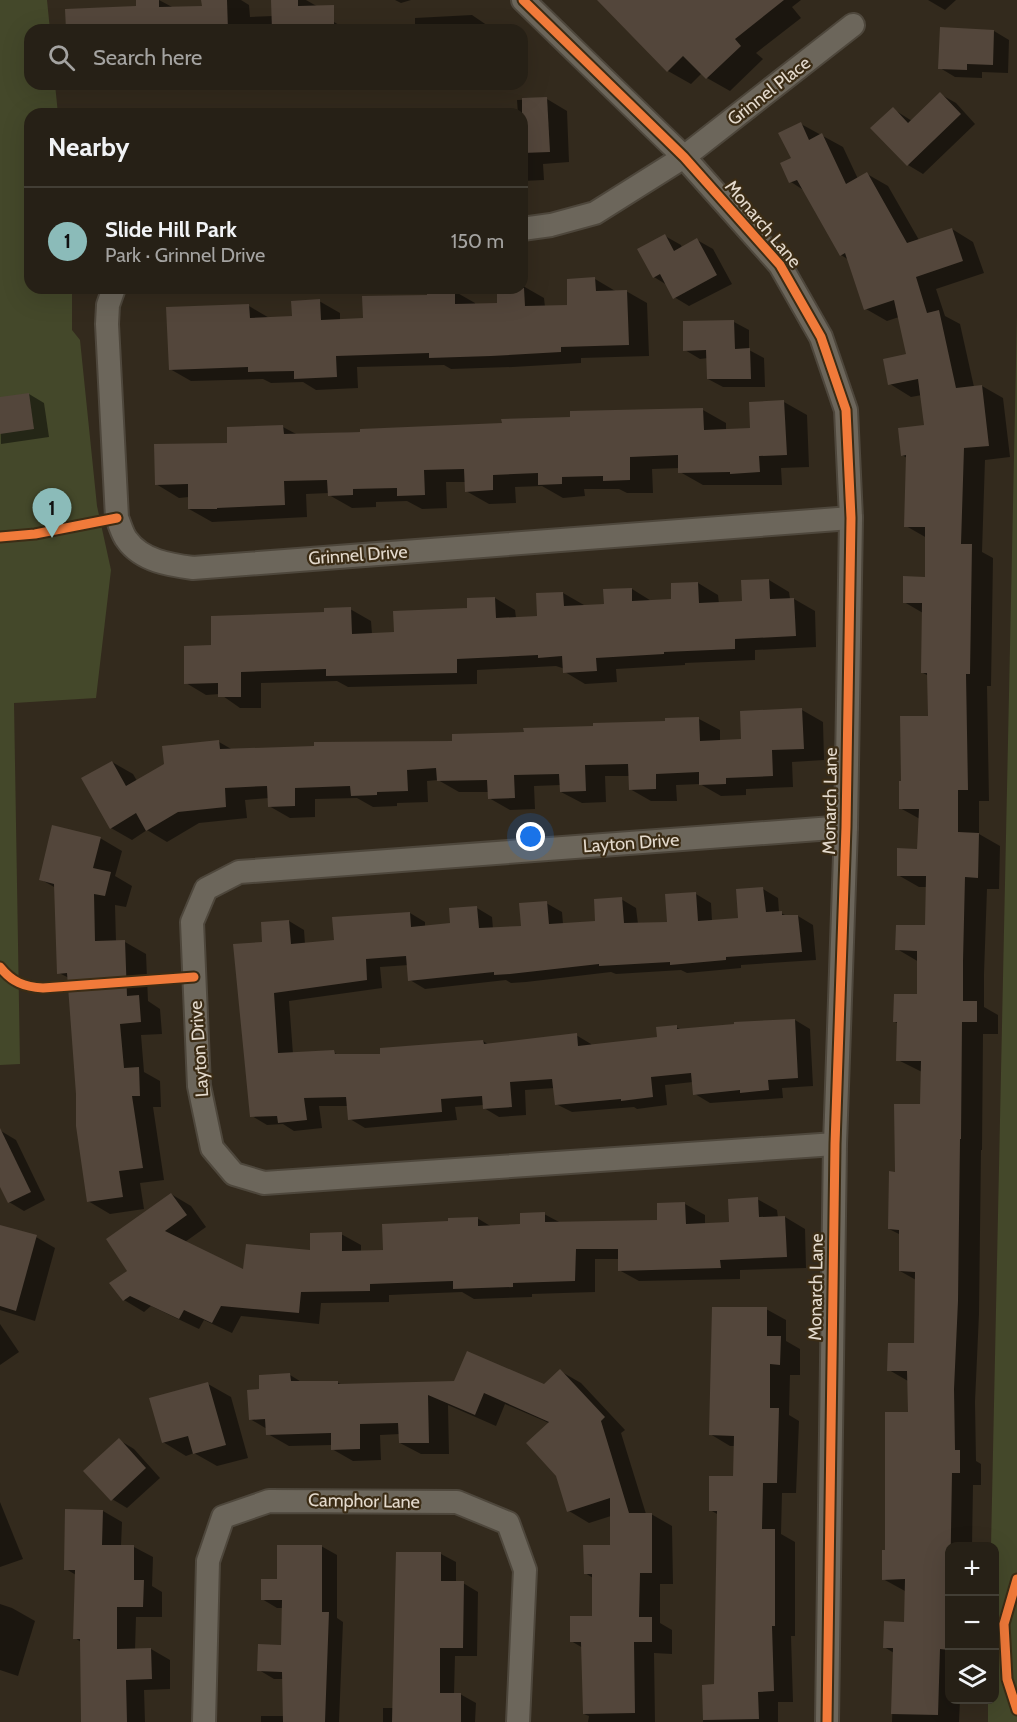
<!DOCTYPE html>
<meta charset="utf-8">
<style>
body{margin:0;font-family:Cabin,sans-serif;background:#2e281f;color:#f1f3f6}
.controls{position:absolute;right:18px;bottom:18px;display:grid;overflow:hidden;border-radius:12px;box-shadow:0 6px 24px #0002}
.controls button{width:54px;height:54px;display:grid;place-items:center;padding:0;border:0;border-bottom:2px solid #423e35;background:#262016;color:#f1f3f6;font:30px sans-serif}
.you{position:absolute;left:531px;top:837px;width:21px;height:21px;margin:-15px;border:4px solid #fff;border-radius:50%;background:#1a73e8;box-shadow:0 0 0 9px #1a73e833}
.badge{display:grid;place-items:center;width:39px;height:39px;border-radius:50%;background:#8bbbb9;color:#111;font-size:20px;font-weight:700}
.pin{position:absolute;translate:-50% -50px;filter:drop-shadow(0 2px 3px #0008)}
.pin::after{content:'';position:absolute;top:32px;width:21px;height:18px;background:inherit;clip-path:polygon(0 0,100% 0,50% 100%)}
.list{margin:0;padding:0;list-style:none}
h2{display:flex;justify-content:space-between;align-items:center;height:78px;margin:0;padding:0 24px;font-size:26px}
h2 small{font-size:20px;font-weight:400;color:#a4a3a1}
.list li{display:grid;grid-template-columns:39px 1fr auto;gap:18px;align-items:center;box-sizing:border-box;height:108px;padding:0 24px;border-top:2px solid #423e35}
.list b{display:block;font-size:22px;white-space:nowrap}
.list p{margin:0;font-size:20px;white-space:nowrap;color:#a4a3a1}
.list em{font-size:20px;font-style:normal;color:#a4a3a1}
.icon{flex:none;width:33px;height:33px;fill:none;stroke:currentColor;stroke-width:2;stroke-linecap:round;stroke-linejoin:round}
.map{position:relative;flex:none;width:1017px;height:1722px;overflow:hidden}
.search{position:absolute;background:#262016;box-shadow:0 6px 24px #0002;left:24px;top:24px;width:504px;height:66px;display:flex;align-items:center;gap:15px;box-sizing:border-box;padding:0 21px;border-radius:18px;color:#a4a3a1;font-size:22px}
.panel{position:absolute;background:#262016;box-shadow:0 6px 24px #0002;left:24px;top:108px;width:504px;height:186px;border-radius:18px}
.map>svg:first-child{display:block}
.green{fill:#44482a}
.shadow{fill:#0007}
.building{fill:#53463b}
.lines{fill:none;stroke-linecap:round;stroke-linejoin:round}
.street-casing{stroke:#4e473c;stroke-width:26}
.street{stroke:#6c665b;stroke-width:22}
.cycleway-casing{stroke:#3b2c15;stroke-width:13}
.cycleway{stroke:#f17a3a;stroke-width:9}
.labels{text-anchor:middle;stroke-width:4.5;stroke-linejoin:round;paint-order:stroke}
.street-label{font-size:18px;fill:#e4dacd;stroke:#3b2c15}
</style>
<div class="map">
<svg width="1017" height="1722" viewBox="0 0 1017 1722">
<rect width="100%" height="100%" fill="#332a1d"/>
<g class="green">
<polygon points="0,0 47,0 50,30 30,30 30,84 55,84 58,114 30,114 30,288 72,288 72,330 80,340 97,506 111,570 96,698 14,703 20,1064 0,1065"/>
<polygon points="1017,315 1017,1722 988,1722 988,1700 994,1700 994,1546 991,1546"/>
</g>
<g class="shadow">
<polygon points="159,0 174,8 203,8 203,0 241,0 249,5 250,17 273,16 272,0 306,0 320,8 334,22 347,30 68,30 138,7 138,1"/>
<polygon points="395,0 411,0 401,3"/>
<polygon points="599,0 801,0 792,7 801,18 756,53 763,59 730,91 707,78 702,73 691,84 668,71"/>
<polygon points="928,0 956,0 945,10"/>
<polygon points="472,15 494,30 415,30 415,18"/>
<polygon points="994,31 1009,40 1008,73 982,72 982,78 955,77 940,68"/>
<polygon points="123,84 148,84 148,85 126,86"/>
<polygon points="940,94 956,103 975,124 923,174 908,165 872,128 893,109 912,121"/>
<polygon points="547,99 567,111 569,162 543,164 544,180 522,181 522,114 510,114 518,114 517,100"/>
<polygon points="801,124 843,147 858,179 867,174 888,186 919,240 952,229 973,242 984,273 936,289 945,316 960,324 974,387 982,386 1003,398 1010,457 985,460 982,552 993,558 991,686 987,686 989,801 979,801 979,834 1000,846 999,889 987,889 984,974 984,1007 998,1015 998,1034 983,1034 982,1150 981,1150 979,1314 975,1402 976,1461 981,1464 981,1485 973,1485 972,1546 950,1546 950,1700 960,1700 959,1722 892,1722 894,1653 884,1647 906,1624 905,1591 883,1579 909,1413 908,1381 889,1370 915,1345 916,1280 900,1271 901,1235 889,1229 897,1173 921,1105 922,1072 898,1060 899,1024 895,1022 919,996 919,962 897,949 926,927 927,887 919,887 898,875 919,850 920,819 900,808 930,717 929,676 923,673 923,613 904,602 926,578 927,538 906,526 907,458 902,455 925,426 922,395 911,397 890,384 907,355 899,317 887,321 866,309 849,260 841,255 805,191 791,182 793,159"/>
<polygon points="665,236 681,245 682,248 697,240 713,249 732,284 689,306 674,297 667,285 654,277"/>
<polygon points="595,279 617,292 626,291 647,303 649,356 581,358 581,363 513,367 451,369 444,365 357,367 358,388 316,390 303,382 271,383 263,379 191,381 170,369 249,306 271,319 293,318 319,301 340,313 340,320 364,320 428,297 454,291 475,303 475,305 499,305 498,288 522,288 523,286 544,298 545,307 569,306"/>
<polygon points="734,322 749,330 749,350 764,358 765,387 723,387 708,379 708,358 700,359 685,350"/>
<polygon points="29,394 44,403 49,437 1,444 0,398"/>
<polygon points="784,402 807,415 809,467 781,468 782,485 703,485 680,472 680,468 652,469 653,493 627,493 619,489 584,489 585,496 563,498 542,486 515,487 516,503 489,504 466,491 466,482 446,482 447,508 422,509 407,501 376,502 376,507 352,508 329,495 329,493 306,494 307,517 212,522 189,509 189,497 179,498 156,484 229,445 283,427 298,435 503,425 703,410 726,423 726,431 752,429 750,404"/>
<polygon points="769,580 789,592 790,599 794,599 815,611 816,647 755,650 755,660 685,663 685,665 616,669 617,682 585,684 565,672 565,669 556,666 477,670 477,684 348,687 337,681 261,683 261,708 240,708 220,694 206,695 186,683 213,647 326,614 350,609 371,621 372,634 396,633 495,598 515,610 516,618 538,617 563,593 584,605 605,606 632,589 653,602 673,601 698,583 718,595 719,604 743,603"/>
<polygon points="802,710 823,722 824,760 792,762 793,787 746,789 746,795 721,796 700,784 676,785 677,801 651,801 630,789 630,776 605,776 606,802 582,803 561,792 561,785 534,786 535,809 510,810 489,798 489,792 459,792 438,780 427,781 428,802 397,803 397,806 373,807 357,798 315,799 315,817 290,818 269,806 269,798 245,800 247,818 199,823 167,842 147,830 132,840 111,828 112,762 133,774 137,781 219,742 233,750 453,742 699,719 720,730 720,742 743,741"/>
<polygon points="100,838 122,851 115,876 132,886 126,907 115,905 116,942 125,942 146,954 148,1001 160,1009 162,1034 141,1035 144,1072 160,1081 161,1107 153,1107 164,1180 140,1183 144,1209 110,1214 88,1201 69,978 59,973 56,888 40,879"/>
<polygon points="763,889 778,898 779,912 789,917 798,916 813,925 816,960 741,965 741,968 687,973 681,970 616,974 611,972 526,982 511,983 506,980 425,989 410,980 409,965 380,967 382,988 289,1001 293,1054 333,1052 340,1056 382,1055 483,1041 489,1045 576,1035 591,1044 592,1046 658,1038 676,1027 682,1030 795,1020 810,1029 813,1086 782,1088 783,1098 710,1103 695,1094 693,1082 665,1085 667,1105 637,1109 634,1107 572,1112 556,1104 555,1088 525,1090 526,1115 499,1117 484,1108 484,1105 455,1107 457,1120 365,1128 350,1119 348,1106 319,1106 322,1128 294,1131 283,1124 267,1125 252,1116 264,943 289,921 304,930 305,944 336,942 410,913 425,922 425,927 452,925 477,908 492,917 493,929 523,927 546,903 562,912 563,924 597,922 621,899 636,908 638,924 668,923 696,894 711,903 712,921 740,919"/>
<polygon points="1,1131 16,1140 45,1200 24,1211 9,1202 0,1183"/>
<polygon points="171,1194 191,1206 206,1227 185,1242 245,1271 312,1252 341,1234 361,1245 361,1252 385,1251 449,1222 477,1218 492,1227 522,1226 544,1214 561,1223 659,1222 685,1204 705,1215 705,1225 730,1224 757,1199 777,1210 778,1218 785,1217 805,1229 806,1268 740,1270 740,1279 639,1281 619,1270 619,1259 595,1259 595,1292 532,1294 532,1297 474,1299 462,1292 389,1295 389,1302 321,1303 319,1324 241,1316 232,1333 204,1320 199,1329 151,1306 144,1312 124,1300 129,1271"/>
<polygon points="0,1227 36,1237 55,1248 35,1321 0,1310"/>
<polygon points="766,1309 786,1320 786,1341 800,1349 800,1375 790,1375 789,1415 799,1421 796,1493 782,1493 781,1534 795,1542 795,1636 791,1636 793,1702 778,1702 778,1722 703,1722 703,1686 716,1686 719,1515 710,1510 734,1478 735,1446 730,1446 710,1434"/>
<polygon points="0,1324 19,1352 0,1365"/>
<polygon points="560,1371 581,1383 625,1430 621,1433 646,1514 651,1514 672,1526 673,1584 660,1584 660,1623 672,1630 672,1654 654,1653 655,1722 588,1722 589,1716 584,1714 583,1648 571,1641 593,1618 593,1578 585,1573 612,1546 611,1516 589,1523 569,1511 549,1423 505,1404 496,1426 448,1405 449,1454 421,1454 400,1443 400,1434 380,1435 381,1460 353,1461 332,1449 332,1445 289,1446 268,1434 267,1429 250,1419 261,1391 290,1375 303,1383 337,1382 342,1385 544,1386"/>
<polygon points="208,1384 231,1397 248,1458 217,1466 194,1453 186,1456 163,1442"/>
<polygon points="119,1440 134,1449 160,1478 127,1508 112,1499"/>
<polygon points="0,1502 23,1559 0,1567"/>
<polygon points="103,1511 122,1522 121,1546 134,1547 153,1557 152,1586 162,1592 162,1617 136,1617 135,1650 151,1649 170,1660 170,1689 144,1690 145,1722 81,1722 81,1642 75,1638 76,1575 66,1569"/>
<polygon points="321,1546 337,1555 337,1618 343,1622 339,1722 261,1722 261,1716 284,1716 284,1679 274,1679 259,1670 282,1646 283,1608 277,1608 262,1599 278,1581"/>
<polygon points="441,1554 456,1562 456,1583 463,1583 478,1592 477,1656 455,1656 454,1694 460,1694 476,1703 475,1722 383,1722 383,1708 394,1708"/>
<polygon points="0,1604 12,1608 35,1621 18,1676 0,1670"/>
</g>
<g class="building">
<polygon points="136,0 159,0 159,7 202,6 201,0 227,0 228,30 66,30 65,9 136,6"/>
<polygon points="271,0 298,0 298,6 334,5 334,30 272,30"/>
<polygon points="597,0 784,0 735,39 741,46 706,79 683,56 667,72"/>
<polygon points="940,27 994,30 993,65 967,64 967,70 938,69"/>
<polygon points="940,92 961,114 907,166 870,128 893,107 908,123"/>
<polygon points="547,97 550,152 522,153 522,98"/>
<polygon points="801,122 809,140 822,133 846,184 867,172 907,243 952,228 963,261 916,277 927,313 939,310 956,388 982,385 989,446 964,448 961,544 972,544 970,674 966,674 968,790 958,790 958,832 979,833 978,878 965,877 963,961 963,1001 977,1001 977,1022 962,1022 961,1139 960,1139 958,1301 954,1389 955,1450 960,1450 960,1473 952,1473 949,1650 940,1649 938,1715 891,1714 893,1648 883,1648 884,1621 904,1622 905,1579 882,1580 882,1550 885,1550 885,1412 908,1412 907,1371 887,1371 888,1343 914,1343 915,1272 899,1271 899,1230 888,1229 889,1171 895,1172 894,1104 920,1104 921,1061 896,1061 897,1022 893,1022 894,994 917,994 917,951 895,950 896,925 925,925 926,876 897,876 897,848 917,849 919,809 899,809 899,781 901,781 900,716 928,716 927,673 921,673 922,603 903,603 903,576 925,577 925,527 904,527 906,455 901,456 898,428 924,425 918,379 888,385 883,359 906,354 894,300 864,310 845,253 840,256 797,180 789,183 780,163 791,158 778,133"/>
<polygon points="665,234 674,251 697,238 717,275 673,299 660,274 653,278 637,249"/>
<polygon points="595,277 596,291 627,290 629,345 561,347 561,352 491,356 429,358 429,353 336,356 337,377 294,379 294,371 248,372 248,367 169,370 166,307 249,304 250,318 292,316 291,301 320,299 321,320 363,318 362,296 427,295 427,290 455,289 455,304 497,303 497,288 524,288 525,306 567,305 567,279"/>
<polygon points="734,320 735,349 750,348 751,379 707,379 706,350 683,351 683,321"/>
<polygon points="29,393 34,429 0,434 0,397"/>
<polygon points="784,400 787,455 759,456 760,472 730,474 730,472 678,473 678,455 630,457 630,480 603,481 603,476 562,477 562,484 538,485 538,473 493,475 493,490 465,492 464,469 424,470 425,495 397,496 397,488 353,489 353,495 328,496 327,480 284,481 285,505 217,508 217,509 188,509 188,484 155,485 154,444 227,443 227,427 283,425 284,434 360,432 360,429 502,423 501,419 570,417 570,411 703,408 704,430 750,428 749,402"/>
<polygon points="769,579 770,599 794,598 796,636 735,639 735,649 664,652 664,654 596,658 597,671 563,673 562,656 538,658 538,655 457,659 457,673 326,676 326,669 241,672 241,697 218,697 218,683 184,684 184,646 211,645 211,616 324,612 324,608 351,607 352,634 394,632 393,611 467,608 467,598 495,597 496,618 537,616 536,593 563,592 564,606 604,604 603,589 632,588 632,601 671,599 671,583 698,582 699,603 742,601 741,580"/>
<polygon points="802,708 804,749 772,750 773,776 726,778 726,784 699,785 699,772 656,774 656,789 629,790 628,764 585,765 586,791 560,792 559,774 514,775 515,798 488,799 487,780 437,781 436,768 407,770 408,791 377,792 377,795 351,796 350,786 295,788 295,806 268,807 267,786 225,788 226,807 178,812 146,831 136,813 110,829 81,778 112,761 126,786 164,764 162,746 219,740 220,749 314,746 314,742 452,741 452,734 524,732 523,728 593,726 593,723 665,721 665,718 699,717 700,741 741,739 740,711"/>
<polygon points="52,825 101,837 93,868 111,872 105,896 94,894 95,941 125,940 127,996 139,995 141,1022 120,1024 124,1068 139,1067 140,1096 132,1096 143,1168 119,1171 123,1197 87,1202 76,1126 76,1094 67,973 57,974 54,884 39,880"/>
<polygon points="763,887 766,912 782,911 782,915 798,915 802,952 726,957 726,960 670,965 670,962 599,966 599,964 510,974 494,975 494,972 408,981 406,956 366,959 367,980 274,993 278,1053 334,1050 335,1054 380,1054 380,1048 483,1040 484,1044 577,1033 578,1046 657,1037 656,1027 677,1025 677,1029 734,1024 734,1022 795,1019 798,1078 768,1080 769,1090 740,1093 740,1090 693,1095 691,1073 651,1077 653,1097 621,1101 621,1099 555,1105 552,1079 510,1082 512,1107 483,1109 482,1096 441,1099 442,1112 348,1120 346,1097 304,1098 307,1120 278,1123 277,1116 250,1117 233,944 262,942 261,922 289,920 291,944 334,940 332,917 410,912 411,927 450,923 449,908 477,906 479,928 521,926 519,903 547,901 549,924 595,921 594,899 622,897 624,923 667,922 665,894 696,892 698,921 738,918 736,889"/>
<polygon points="0,1128 31,1192 8,1203 0,1187"/>
<polygon points="171,1193 187,1215 165,1231 243,1269 246,1244 310,1250 310,1233 342,1232 342,1251 383,1250 382,1224 448,1221 448,1218 478,1217 478,1226 520,1224 520,1213 545,1212 545,1222 657,1220 657,1203 685,1202 686,1224 729,1222 728,1199 758,1197 759,1217 785,1216 787,1257 720,1260 721,1268 618,1271 618,1249 576,1249 575,1281 513,1283 513,1287 453,1289 453,1281 370,1284 370,1291 301,1292 299,1313 221,1306 212,1323 184,1310 179,1319 130,1296 123,1301 109,1283 127,1271 106,1239"/>
<polygon points="0,1225 37,1235 16,1311 0,1306"/>
<polygon points="712,1307 767,1307 767,1336 781,1336 780,1365 770,1364 770,1408 779,1408 777,1483 763,1483 762,1529 775,1529 775,1626 772,1626 774,1691 758,1692 759,1719 703,1720 702,1685 714,1684 717,1511 709,1511 709,1476 733,1476 734,1436 709,1435"/>
<polygon points="467,1351 544,1384 560,1369 605,1417 601,1421 629,1513 652,1513 652,1573 640,1573 639,1617 652,1617 652,1642 634,1642 635,1713 583,1714 581,1642 570,1642 570,1616 592,1616 592,1574 584,1574 583,1545 610,1545 610,1498 567,1512 556,1476 526,1443 549,1422 484,1393 475,1415 428,1395 429,1443 399,1443 398,1423 360,1424 360,1449 331,1450 331,1433 266,1435 265,1419 249,1420 247,1390 259,1389 259,1375 290,1373 291,1381 338,1381 338,1384 454,1381"/>
<polygon points="208,1382 226,1445 193,1454 188,1436 162,1443 149,1398"/>
<polygon points="119,1438 146,1468 111,1501 83,1471"/>
<polygon points="65,1509 103,1510 102,1545 134,1545 134,1580 144,1580 143,1607 117,1607 117,1649 151,1648 152,1679 126,1680 127,1722 81,1722 80,1639 73,1639 75,1570 64,1570"/>
<polygon points="277,1545 322,1545 322,1612 329,1612 325,1722 283,1722 282,1672 257,1671 258,1644 281,1645 282,1600 261,1600 261,1579 277,1579"/>
<polygon points="396,1552 441,1552 441,1581 464,1581 463,1648 440,1648 440,1693 461,1693 461,1722 392,1722"/>
</g>
<g class="lines">
<defs>
<g id="street">
<polyline points="523,0 684,157 780,265 821,337 846,410 851,518 846,827 835,1144 827,1722"/>
<polyline points="522,229 551,225 595,213 684,157 853,25"/>
<path d="M114 288 108 305 107 324 117 518C120 524 122 534 127 540 142 561 170 565 193 568L851 518"/>
<polyline points="835,1144 264,1183 234,1174 212,1148 199,1086 192,922 206,889 239,872 846,827"/>
<polyline points="204,1722 208,1561 223,1517 269,1501 457,1502 508,1523 525,1570 518,1722"/>
</g>
</defs>
<use href="#street" class="street-casing"/>
<use href="#street" class="street"/>
<defs>
<g id="cycleway">
<polyline points="523,0 684,157 780,265 821,337 846,410 851,518 846,827 835,1144 827,1722"/>
<polyline points="0,537 35,534 117,518"/>
<path d="M0 967C12 982 24 987 43 988L194 977"/>
<polyline points="1017,1579 1004,1624 1007,1679 1017,1710"/>
</g>
</defs>
<use href="#cycleway" class="cycleway-casing"/>
<use href="#cycleway" class="cycleway"/>
</g>
<g class="labels">
<g class="street-label">
<text transform="translate(769 91) rotate(-38)" y="6">Grinnel Place</text>
<text transform="translate(763 224) rotate(50)" y="6">Monarch Lane</text>
<text transform="translate(358 555) rotate(-4)" y="6">Grinnel Drive</text>
<text transform="translate(830 801) rotate(-89)" y="6">Monarch Lane</text>
<text transform="translate(631 843) rotate(-4)" y="6">Layton Drive</text>
<text transform="translate(199 1049) rotate(-94)" y="6">Layton Drive</text>
<text transform="translate(816 1287) rotate(-89)" y="6">Monarch Lane</text>
<text transform="translate(364 1501) rotate(1)" y="6">Camphor Lane</text>
</g>
</g>
</svg>
<div class="controls">
<button>+</button>
<button>−</button>
<button><svg class="icon" aria-label="layers" viewBox="0 0 24 24"><path d="M12 4l9 5-9 5-9-5zM3 14l9 5 9-5"/></svg></button>
</div>
<div class="you"></div>
<div class="pin badge" style="left:52px;top:538px">1</div>
<div class="search"><svg class="icon" aria-label="search" viewBox="0 0 24 24"><circle cx="10" cy="10" r="6"/><path d="M15 15l6 6"/></svg>Search here</div>
<section class="panel">
<h2>Nearby<small></small></h2>
<ul class="list">
<li><span class="badge">1</span><div><b>Slide Hill Park</b><p>Park · Grinnel Drive</p></div><em>150 m</em></li>
</ul>
</section>
</div>
